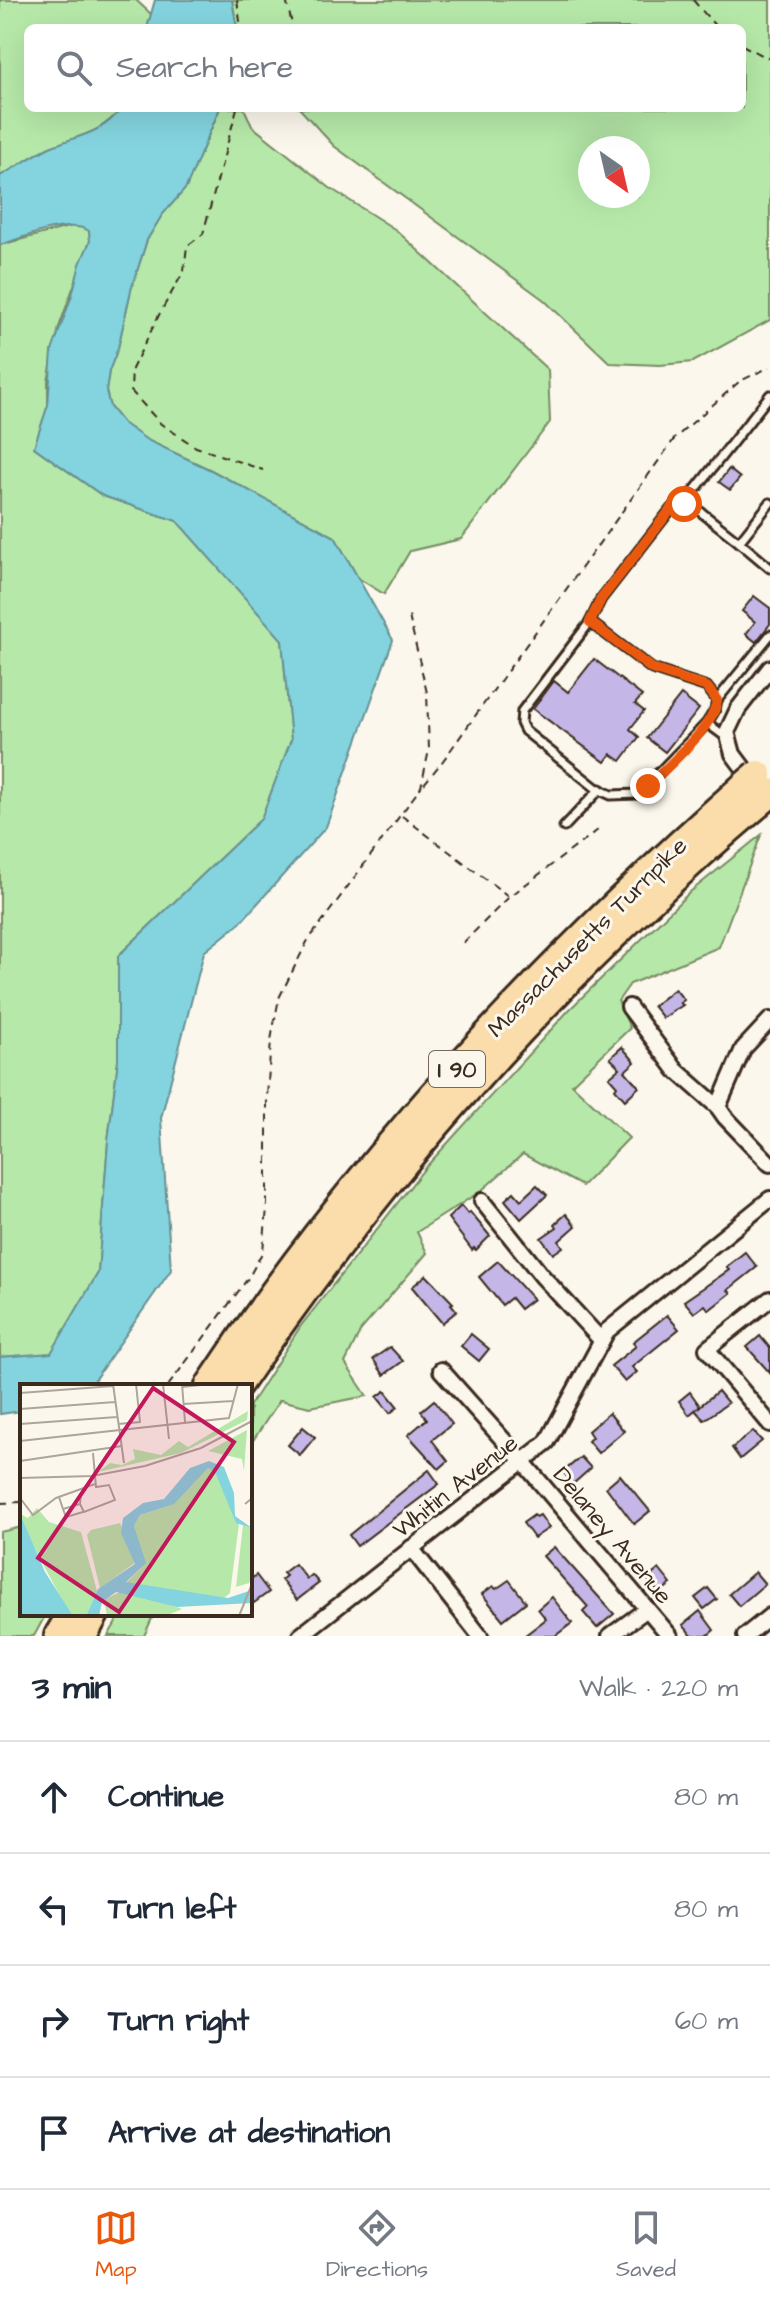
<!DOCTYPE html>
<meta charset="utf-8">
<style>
body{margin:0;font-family:"Architects Daughter",sans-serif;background:#f2f2f3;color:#1f2937}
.compass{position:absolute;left:578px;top:136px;width:72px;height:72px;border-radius:50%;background:#fff;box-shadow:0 8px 32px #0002;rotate:146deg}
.stop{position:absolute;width:24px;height:24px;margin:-18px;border:6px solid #ea580c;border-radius:50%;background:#fff}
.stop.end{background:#ea580c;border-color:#fff;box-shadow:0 2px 8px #0008}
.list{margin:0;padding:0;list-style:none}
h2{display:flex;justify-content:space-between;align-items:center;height:104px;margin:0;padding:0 32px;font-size:34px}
h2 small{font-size:26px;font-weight:400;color:#747a83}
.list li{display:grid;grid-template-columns:52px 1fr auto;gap:24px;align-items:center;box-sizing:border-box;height:112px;padding:0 32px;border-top:2px solid #e0e1e3}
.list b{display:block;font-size:30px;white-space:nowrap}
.list em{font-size:26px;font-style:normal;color:#747a83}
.icon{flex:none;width:44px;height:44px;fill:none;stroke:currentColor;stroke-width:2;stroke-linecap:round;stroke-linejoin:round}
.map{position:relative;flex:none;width:770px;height:1636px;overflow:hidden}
.search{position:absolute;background:#fff;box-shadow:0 8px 32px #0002;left:24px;right:24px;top:24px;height:88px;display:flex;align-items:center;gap:20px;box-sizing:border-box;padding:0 28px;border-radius:12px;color:#747a83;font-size:30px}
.sheet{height:552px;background:#fff}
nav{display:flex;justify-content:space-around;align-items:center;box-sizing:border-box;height:112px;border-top:2px solid #e0e1e3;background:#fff;font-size:22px;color:#747a83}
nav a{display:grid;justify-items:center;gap:4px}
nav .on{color:#ea580c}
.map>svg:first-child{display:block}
.green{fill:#b6e9a9;stroke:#788a64;stroke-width:2;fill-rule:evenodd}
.water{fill:#84d4df;stroke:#679092;stroke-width:2}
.building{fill:#c4b6e7;stroke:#3b2a1e;stroke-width:2}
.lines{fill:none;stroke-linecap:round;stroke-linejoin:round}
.lane-casing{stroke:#3b2a1e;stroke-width:13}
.street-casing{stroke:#3b2a1e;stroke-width:20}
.highway-casing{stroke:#3b2a1e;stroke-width:34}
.path{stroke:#3b2a1e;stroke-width:2;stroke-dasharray:8 6;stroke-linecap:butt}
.lane{stroke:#fbf7ec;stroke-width:7}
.street{stroke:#fbf7ec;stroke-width:14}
.highway{stroke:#faddab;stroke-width:28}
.highway-bridge-casing{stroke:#3b2a1e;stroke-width:34;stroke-linecap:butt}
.highway-bridge{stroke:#faddab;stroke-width:28}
.route{stroke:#ea580c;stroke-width:10}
.labels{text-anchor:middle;stroke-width:6;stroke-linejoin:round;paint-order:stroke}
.shield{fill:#fbf7ec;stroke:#75685c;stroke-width:2}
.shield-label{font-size:22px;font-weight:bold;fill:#3b2a1e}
.street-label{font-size:24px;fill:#3b2a1e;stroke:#fbf7ec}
.inset-road{fill:none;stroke:#aea59a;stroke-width:2}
.view{fill:#c2185b;fill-opacity:0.15;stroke:#c2185b;stroke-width:4}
.inset-edge{fill:none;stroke:#3b2a1e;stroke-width:4}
</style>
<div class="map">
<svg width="770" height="1636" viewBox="0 0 770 1636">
<rect width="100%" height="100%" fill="#fbf7ec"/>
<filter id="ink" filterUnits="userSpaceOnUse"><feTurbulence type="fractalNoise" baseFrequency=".0125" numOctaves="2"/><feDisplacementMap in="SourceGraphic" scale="16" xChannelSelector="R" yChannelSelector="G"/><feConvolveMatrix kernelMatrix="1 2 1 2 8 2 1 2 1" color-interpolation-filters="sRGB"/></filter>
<g filter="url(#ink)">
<g class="green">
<path d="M0 0H136L152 15 147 28H28V108H122C100 135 79 135 50 147 33 155 17 167 0 176Z"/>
<path d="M232 0H770V320L693 362 660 365 610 363 544 300 334 146 299 108H742V28H237ZM590 148H638V196H590Z"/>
<polygon points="220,108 244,108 252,126 330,188 396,230 548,370 550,422 461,539 410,551 384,594 358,578 335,537 211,470 147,440 122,423 110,407 106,391 109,371 118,348 131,290 147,240 162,215 186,188"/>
<polygon points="76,225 89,230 90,241 59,327 48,381 48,405 34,447 103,496 177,521 282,639 291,740 261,819 118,956 118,1060 108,1141 98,1273 51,1354 0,1357 0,245"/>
<polygon points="761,835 719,947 630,984 618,1001 630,1028 572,1084 629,1138 582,1186 523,1154 481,1191 417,1232 427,1253 361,1330 345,1363 367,1396 310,1407 280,1400 250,1445 250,1405 300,1327 425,1168 569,1010 690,892"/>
<polygon points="22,1527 22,1614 46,1614 34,1636 0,1636 0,1532"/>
<polygon points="121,1614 154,1614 144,1636 108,1636"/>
</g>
<g class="water">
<polygon points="155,0 232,0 237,28 147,28"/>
<path d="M122 108H220L186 188 162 215 147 240 131 290 118 348 109 371 106 391 110 407 123 423 147 440 211 470 335 537 393 640 326 827 240 923 204 952 161 1118 171 1270 90 1386H22V1411L0 1414V1357L51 1353 98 1273 108 1141 118 1060V956L261 819 291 740 282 640 177 521 103 496 34 447 48 405 52 351 72 295 80 264 90 241 89 231C70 218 22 238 0 245V176C17 167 33 155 50 147 79 135 100 135 122 108Z"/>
</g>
<g class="building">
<polygon points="729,469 740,478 730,490 719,482"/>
<polygon points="754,596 770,608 770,624 756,642 746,634 755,622 742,611"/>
<polygon points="594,659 642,696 635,704 644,711 630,729 639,737 621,761 611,754 605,762 533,709 554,681 568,692"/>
<polygon points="681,695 699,709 665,752 647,738"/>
<polygon points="675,989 684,1000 680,1003 683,1005 663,1018 653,1006"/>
<polygon points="622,1047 635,1062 625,1071 639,1087 625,1100 615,1089 617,1086 609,1077 620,1068 610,1058"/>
<polygon points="537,1185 547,1195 521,1219 505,1200 514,1192 521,1200"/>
<polygon points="461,1206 468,1214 470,1212 490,1236 476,1250 474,1248 472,1250 448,1218"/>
<polygon points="566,1214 576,1226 559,1241 563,1247 553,1254 541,1238 557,1227 555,1224"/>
<polygon points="745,1252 757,1267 728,1290 731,1293 709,1310 705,1305 694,1313 684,1301 729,1270 726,1267"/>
<polygon points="498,1261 533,1299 520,1309 511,1298 502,1305 479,1277"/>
<polygon points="426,1275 453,1303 451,1304 457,1311 442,1323 412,1287"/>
<polygon points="667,1315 679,1329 632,1367 637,1372 625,1382 611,1366 636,1346 633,1342"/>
<polygon points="471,1334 489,1349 479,1361 461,1346"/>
<polygon points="760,1336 770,1348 770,1373 747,1347"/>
<polygon points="390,1347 403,1361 384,1375 373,1359"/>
<polygon points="385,1391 398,1407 390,1413 377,1397"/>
<polygon points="718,1391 728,1403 704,1420 695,1410"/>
<polygon points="690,1392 700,1406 689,1415 679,1401"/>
<polygon points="434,1400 452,1424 432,1440 448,1461 439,1469 408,1435 427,1419 421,1411"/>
<polygon points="609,1413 624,1431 598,1453 588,1441 592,1437 588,1431"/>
<polygon points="303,1427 315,1437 300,1455 288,1445"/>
<polygon points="753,1431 762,1441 740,1459 732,1448"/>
<polygon points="581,1457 591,1468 573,1484 563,1472"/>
<polygon points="429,1470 439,1484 357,1546 349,1535"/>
<polygon points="620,1475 650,1511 634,1524 606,1487"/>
<polygon points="534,1515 536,1517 540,1515 549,1528 534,1538 523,1523"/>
<polygon points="554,1547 614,1614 597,1628 583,1612 588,1607 543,1556"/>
<polygon points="295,1564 307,1579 312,1575 319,1583 297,1600 281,1580 286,1576 283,1573"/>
<polygon points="659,1569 671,1584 659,1593 647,1579"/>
<polygon points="755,1572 765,1584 739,1606 729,1594"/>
<polygon points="256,1575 269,1592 254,1603 250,1598 250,1580"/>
<polygon points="509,1580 526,1602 503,1620 482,1594 493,1586 496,1589"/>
<polygon points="708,1588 717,1599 704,1609 695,1598"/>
<polygon points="552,1597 572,1623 555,1636 524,1636 546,1619 538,1609"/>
<polygon points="700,1611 714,1630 707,1636 692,1636 683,1625"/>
</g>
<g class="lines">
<defs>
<g id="lane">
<polyline points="770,503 739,542 770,568"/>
<polyline points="684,504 770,395"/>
<polyline points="590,622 652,669 707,687 717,700 715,710 707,723"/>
<polyline points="717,700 770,635"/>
<polyline points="726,737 707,723 638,794 611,795 596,788 525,731 521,723 522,711 590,622 601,599 671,509 679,503 692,505 739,542"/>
<polyline points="564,827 600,789"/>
</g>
<g id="street">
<polyline points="754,782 733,754 727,732 738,709 770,668"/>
<polyline points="629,1007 676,1070 718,1107 725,1117 770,1164"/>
<polyline points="718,1107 743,1049 770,1020"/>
<polyline points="482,1201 542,1276 601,1340"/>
<polyline points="770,1299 707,1349 770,1424"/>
<polyline points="441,1370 523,1462 670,1636"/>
<polyline points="411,1548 480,1636"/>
<polyline points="300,1636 547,1442 607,1331 770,1199"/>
<polyline points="610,1636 647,1609"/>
<polyline points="745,1636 770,1616"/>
</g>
<g id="highway">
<path d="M210 1386C358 1161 543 965 744 787"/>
<path d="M236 1386C383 1170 559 972 758 803"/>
<polyline points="59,1636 72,1614"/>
<polyline points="82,1636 94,1614"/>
</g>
</defs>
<use href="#lane" class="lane-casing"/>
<use href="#street" class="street-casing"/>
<use href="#highway" class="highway-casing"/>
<g class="path">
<polyline points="237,0 241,28"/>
<polyline points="286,0 293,28"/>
<polyline points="693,0 717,28"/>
<polyline points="742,45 770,59"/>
<polyline points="237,108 203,234 187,246 184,271 160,313 132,369 131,391 161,424 196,447 263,470"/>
<polyline points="424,784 442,762 675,438 740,381 770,367"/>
<polyline points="402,816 508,896"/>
<polyline points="463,943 509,897 602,827"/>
<polyline points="168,1386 249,1277 263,1251 267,1208 267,1097 271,1040 279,998 307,942 421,787 429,750 427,693 408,612"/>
<polyline points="0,1503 22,1502"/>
</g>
<use href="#lane" class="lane"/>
<use href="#street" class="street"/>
<use href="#highway" class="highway"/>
<defs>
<g id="highway-bridge">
<polyline points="744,787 758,775"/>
<polyline points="758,803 770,793"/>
</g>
</defs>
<use href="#highway-bridge" class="highway-bridge-casing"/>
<use href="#highway-bridge" class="highway-bridge"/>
</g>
</g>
<g class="lines" filter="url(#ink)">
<path class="route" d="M648 786C668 765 713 729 717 700L707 687 652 669 590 622 601 599 671 509 679 503 684 504"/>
</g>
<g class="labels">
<rect class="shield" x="429" y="1051" width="56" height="36" rx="6"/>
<g class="shield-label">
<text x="457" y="1077">I 90</text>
</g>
<g class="street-label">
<text transform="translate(587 937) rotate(-45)" y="8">Massachusetts Turnpike</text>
<text transform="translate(455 1486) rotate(-38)" y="8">Whitin Avenue</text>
<text transform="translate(613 1535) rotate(50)" y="8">Delaney Avenue</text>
</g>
</g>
<g transform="translate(20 1384)">
<rect width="232" height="232" fill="#fbf7ec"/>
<path d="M228 27 227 36 161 69 78 88 90 79 102 81 115 75 113 65 141 71 159 57 168 63ZM227 46 224 87 222 75 188 67ZM188 84 195 88 219 140 210 209 204 214 106 199 122 183 114 142 120 131 153 120 178 89ZM17 124 29 138 61 148 77 207 66 232H53L47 225 9 154 0 130 8 134ZM100 139 116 178 80 204 67 151 71 146ZM223 141 232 144V191L229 199 216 203ZM100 208 127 212 162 225 145 232H87L84 216Z" fill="#b6e9a9"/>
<path d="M189 77 204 83 214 109 215 132 232 144 216 139 195 88 188 84 154 120 120 131 114 142 126 179 106 198 208 214 232 206V219L157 223 96 208 82 218 79 232H66L78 205 115 180 101 149 103 134 123 119 144 115 170 84ZM0 130 25 188 53 232H0Z" fill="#84d4df"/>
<path class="inset-road" d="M93 0 104 79M143 0 149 55M162 0 165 38M162 3 190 0M0 9 93 2M163 20 213 17M0 25 95 18M0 40 97 33M98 40 120 38 116 0M0 57 209 34 218 0M0 77 102 62M0 94 72 92 125 82 181 64 232 37M39 113 43 125 60 120 61 108M0 114 13 131 36 114 75 100M60 120 64 128 95 116 89 101 76 103 73 69M225 120 231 115 232 66M43 125 46 133 63 128M219 232 232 200"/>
<path class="view" d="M133 4 214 58 99 228 18 174Z"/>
<rect width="232" height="232" class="inset-edge"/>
</g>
</svg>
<svg class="compass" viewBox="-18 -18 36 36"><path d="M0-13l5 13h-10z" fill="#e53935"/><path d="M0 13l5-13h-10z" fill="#747a83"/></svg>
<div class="stop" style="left:684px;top:504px"></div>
<div class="stop end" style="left:648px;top:786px"></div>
<div class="search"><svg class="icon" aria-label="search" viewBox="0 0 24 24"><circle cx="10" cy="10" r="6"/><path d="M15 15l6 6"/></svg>Search here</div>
</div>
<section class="sheet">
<h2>3 min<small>Walk · 220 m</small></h2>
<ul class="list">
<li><svg class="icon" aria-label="ahead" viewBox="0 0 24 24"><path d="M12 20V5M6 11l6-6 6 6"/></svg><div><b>Continue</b></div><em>80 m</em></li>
<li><svg class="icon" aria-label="left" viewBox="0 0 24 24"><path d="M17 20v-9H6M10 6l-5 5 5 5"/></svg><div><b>Turn left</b></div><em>80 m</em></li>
<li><svg class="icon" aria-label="right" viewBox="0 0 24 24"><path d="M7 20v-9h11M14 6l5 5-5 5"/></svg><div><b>Turn right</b></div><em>60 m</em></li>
<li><svg class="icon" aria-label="arrive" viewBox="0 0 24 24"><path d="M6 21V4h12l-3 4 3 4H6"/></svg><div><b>Arrive at destination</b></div></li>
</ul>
</section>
<nav>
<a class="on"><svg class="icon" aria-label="map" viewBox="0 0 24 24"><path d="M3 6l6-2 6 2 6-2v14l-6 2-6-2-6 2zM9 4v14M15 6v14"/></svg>Map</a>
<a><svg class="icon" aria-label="directions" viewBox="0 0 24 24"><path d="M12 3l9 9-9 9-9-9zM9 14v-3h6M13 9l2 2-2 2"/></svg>Directions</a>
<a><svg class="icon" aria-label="saved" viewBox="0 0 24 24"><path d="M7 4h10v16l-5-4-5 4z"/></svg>Saved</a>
</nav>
